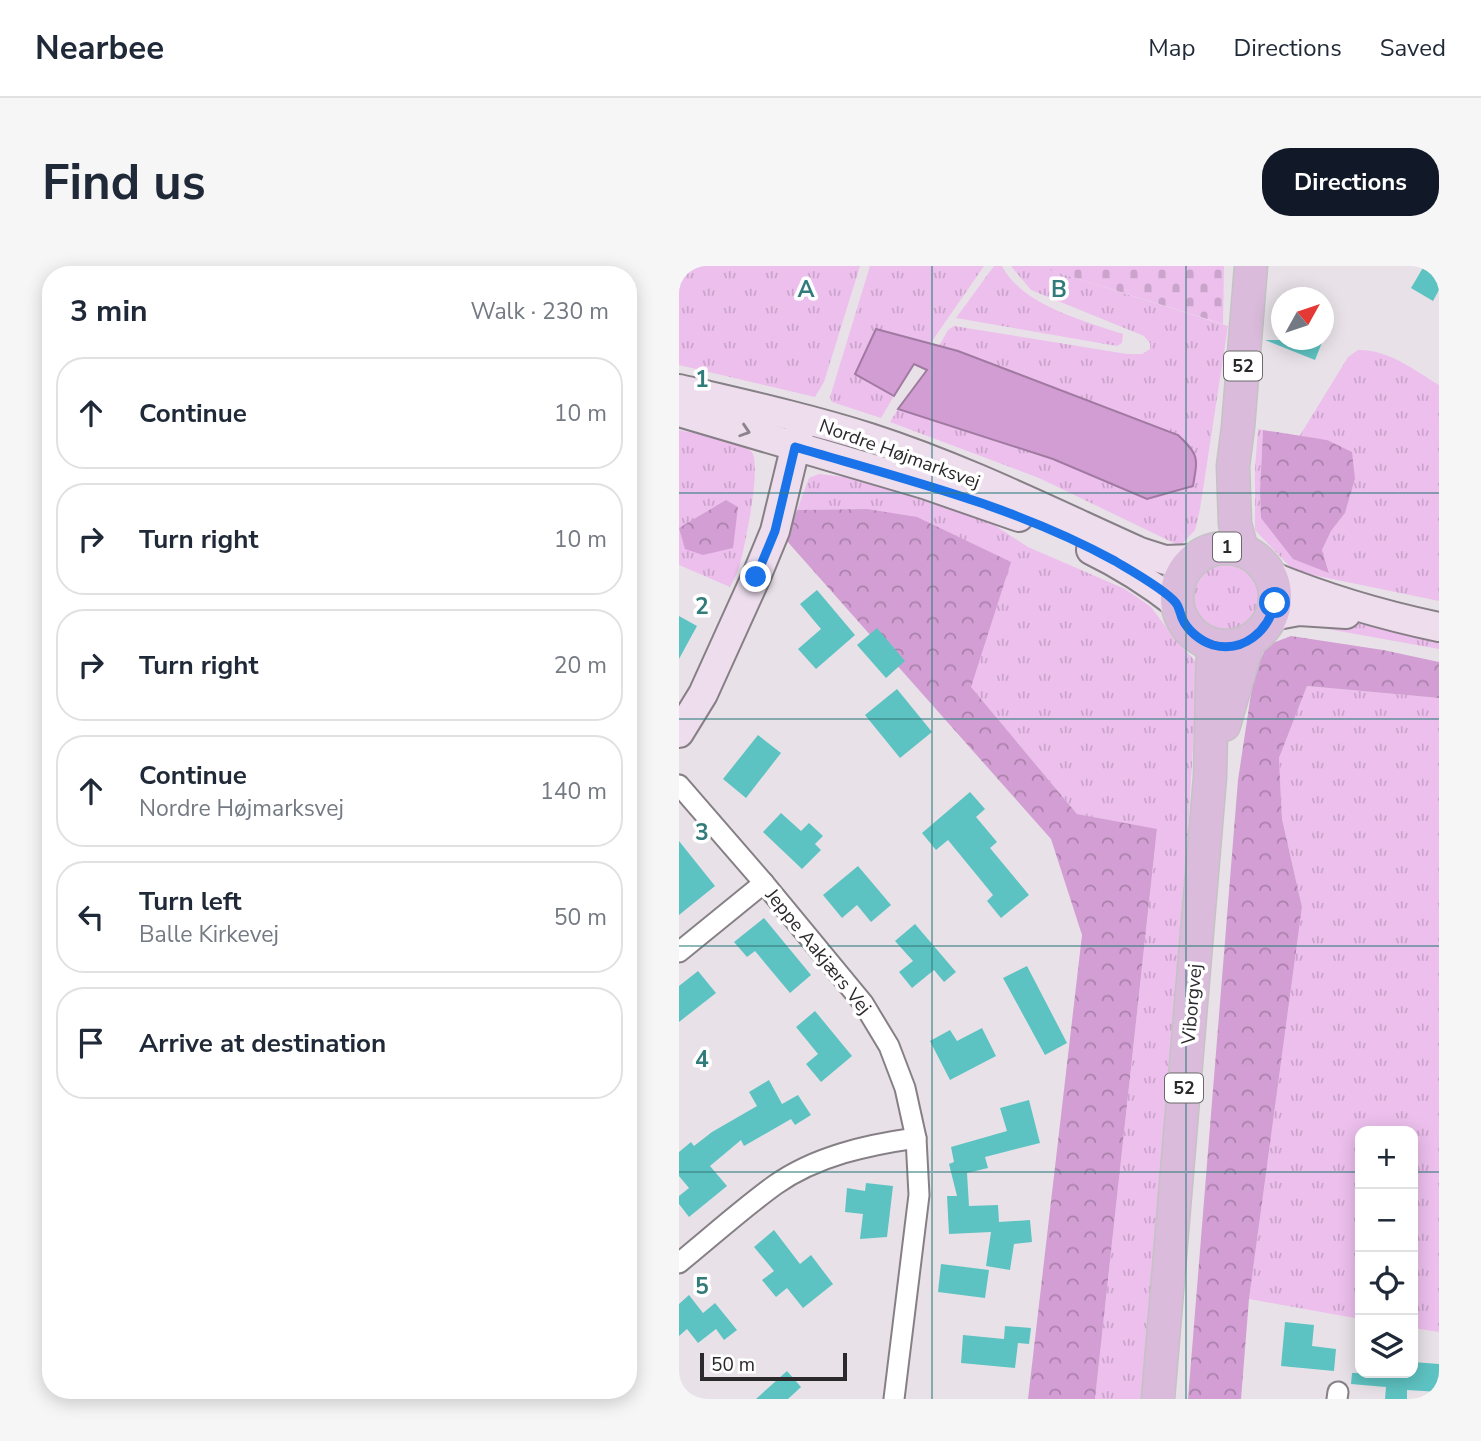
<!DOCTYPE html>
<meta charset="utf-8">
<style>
body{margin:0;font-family:"Nunito Sans",sans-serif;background:#f6f6f7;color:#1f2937}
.controls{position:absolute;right:21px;bottom:21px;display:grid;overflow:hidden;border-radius:14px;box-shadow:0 4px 18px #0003}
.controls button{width:63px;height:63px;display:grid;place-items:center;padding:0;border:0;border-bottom:2px solid #e0e1e3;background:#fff;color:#1f2937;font:35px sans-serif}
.compass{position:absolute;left:592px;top:21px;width:63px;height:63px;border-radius:50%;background:#fff;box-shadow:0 4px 18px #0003;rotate:50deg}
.scale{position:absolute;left:21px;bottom:18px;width:147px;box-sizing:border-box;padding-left:7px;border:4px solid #2b292b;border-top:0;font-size:19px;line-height:24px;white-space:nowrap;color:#2b292b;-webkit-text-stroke:5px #fff;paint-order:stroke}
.stop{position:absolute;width:21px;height:21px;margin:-16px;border:5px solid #1a73e8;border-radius:50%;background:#fff}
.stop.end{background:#1a73e8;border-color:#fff;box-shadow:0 2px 7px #0008}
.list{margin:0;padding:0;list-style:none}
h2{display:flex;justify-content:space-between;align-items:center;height:91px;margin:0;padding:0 28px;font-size:30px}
h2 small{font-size:23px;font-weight:400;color:#747a83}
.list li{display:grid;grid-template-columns:46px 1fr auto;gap:21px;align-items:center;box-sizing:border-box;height:112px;margin:0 14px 14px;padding:0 14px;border:2px solid #e0e1e3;border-radius:28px}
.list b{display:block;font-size:26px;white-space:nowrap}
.list p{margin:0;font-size:23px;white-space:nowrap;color:#747a83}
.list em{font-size:23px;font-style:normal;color:#747a83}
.icon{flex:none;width:38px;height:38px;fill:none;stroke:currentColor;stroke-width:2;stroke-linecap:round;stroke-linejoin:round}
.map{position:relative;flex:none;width:760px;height:1133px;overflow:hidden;border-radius:28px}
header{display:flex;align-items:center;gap:42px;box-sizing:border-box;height:98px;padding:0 35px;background:#fff;border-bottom:2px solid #e0e1e3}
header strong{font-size:33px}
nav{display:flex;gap:38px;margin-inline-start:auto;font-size:24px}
.intro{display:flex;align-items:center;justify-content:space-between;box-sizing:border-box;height:168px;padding:0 42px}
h1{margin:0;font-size:49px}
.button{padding:18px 32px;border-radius:28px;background:#111827;color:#fff;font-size:24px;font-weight:700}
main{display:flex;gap:42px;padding:0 42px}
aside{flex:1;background:#fff;border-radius:28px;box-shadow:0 4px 18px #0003}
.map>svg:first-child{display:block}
.grass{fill:url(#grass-tufts)}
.forest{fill:url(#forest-crowns)}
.cemetery{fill:url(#cemetery-stones)}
.water{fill:#d29dd3;stroke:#a07aa1;stroke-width:2}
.building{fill:#5dc3c2}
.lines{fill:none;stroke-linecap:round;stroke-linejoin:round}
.street-casing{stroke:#868086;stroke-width:23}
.secondary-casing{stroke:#868086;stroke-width:32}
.primary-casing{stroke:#c4c3c4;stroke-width:35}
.street{stroke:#fff;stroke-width:19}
.secondary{stroke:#eddded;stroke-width:28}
.primary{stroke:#dabbdb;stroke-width:32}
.oneway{stroke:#8c838c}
.route{stroke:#1a73e8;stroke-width:9}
.grid{fill:none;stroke:#327b7b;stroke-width:2;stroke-opacity:0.55}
.labels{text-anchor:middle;stroke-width:7;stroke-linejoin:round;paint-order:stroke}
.shield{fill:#fff;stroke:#6b696b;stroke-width:2}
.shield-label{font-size:18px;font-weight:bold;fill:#2b292b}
.street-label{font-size:19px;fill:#2b292b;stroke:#fff}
.grid-label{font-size:23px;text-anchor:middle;font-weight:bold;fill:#327b7b;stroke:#fff;stroke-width:7;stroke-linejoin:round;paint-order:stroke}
</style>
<header>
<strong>Nearbee</strong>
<nav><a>Map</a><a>Directions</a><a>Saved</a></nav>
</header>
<div class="intro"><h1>Find us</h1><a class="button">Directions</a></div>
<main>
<aside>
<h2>3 min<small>Walk · 230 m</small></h2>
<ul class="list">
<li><svg class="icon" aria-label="ahead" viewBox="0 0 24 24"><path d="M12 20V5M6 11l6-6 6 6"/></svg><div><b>Continue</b></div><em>10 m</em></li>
<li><svg class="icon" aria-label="right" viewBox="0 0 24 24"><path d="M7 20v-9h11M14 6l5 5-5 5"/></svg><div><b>Turn right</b></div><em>10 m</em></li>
<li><svg class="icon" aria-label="right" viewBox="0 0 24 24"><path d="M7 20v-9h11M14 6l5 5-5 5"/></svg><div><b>Turn right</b></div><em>20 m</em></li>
<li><svg class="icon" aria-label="ahead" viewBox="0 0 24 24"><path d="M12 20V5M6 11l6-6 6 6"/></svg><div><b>Continue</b><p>Nordre Højmarksvej</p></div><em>140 m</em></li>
<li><svg class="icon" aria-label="left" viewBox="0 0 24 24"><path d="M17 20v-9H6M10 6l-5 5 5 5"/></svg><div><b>Turn left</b><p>Balle Kirkevej</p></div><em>50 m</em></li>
<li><svg class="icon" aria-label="arrive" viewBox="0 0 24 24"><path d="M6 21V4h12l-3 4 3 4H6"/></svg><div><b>Arrive at destination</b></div></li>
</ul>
</aside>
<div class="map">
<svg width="760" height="1133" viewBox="0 0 760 1133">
<defs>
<pattern id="grass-tufts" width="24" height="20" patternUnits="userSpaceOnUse" patternTransform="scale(1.75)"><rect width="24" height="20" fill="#ecbfed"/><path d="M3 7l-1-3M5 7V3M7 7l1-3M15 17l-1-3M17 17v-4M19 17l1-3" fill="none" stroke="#cba4cb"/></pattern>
<pattern id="forest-crowns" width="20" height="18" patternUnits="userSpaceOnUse" patternTransform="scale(1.75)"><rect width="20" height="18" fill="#d39ed4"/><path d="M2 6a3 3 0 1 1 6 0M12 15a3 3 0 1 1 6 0" fill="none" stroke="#ab81ac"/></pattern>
<pattern id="cemetery-stones" width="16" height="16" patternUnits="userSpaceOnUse" patternTransform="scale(1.75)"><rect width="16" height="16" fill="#ecbfed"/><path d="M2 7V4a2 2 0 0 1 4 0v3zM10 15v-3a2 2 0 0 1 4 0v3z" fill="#cba4cb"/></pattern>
</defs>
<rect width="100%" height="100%" fill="#e8e2e8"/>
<g class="grass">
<polygon points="0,0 181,0 145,116 136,131 0,99"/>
<polygon points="191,0 305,0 251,78 197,63 177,108 215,130 202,152 153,136 151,131"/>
<path d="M315 0H323C343 39 405 55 444 68L443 77 438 80 277 52Z"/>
<polygon points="332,0 358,0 549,60 521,243 516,264 501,280 360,212 211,156 219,143 374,193 468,233 279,85 260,80 269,64 275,60 448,88 463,88 471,83 471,77 465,70 352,24"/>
<path d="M679 84C709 83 735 104 760 119V335L629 308 612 302 576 264V202L579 163 584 164 581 224 582 252 650 306 643 284 652 265 666 247 676 213 648 174 620 171 669 91Z"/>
<path d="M0 164C14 167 63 176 72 185 84 197 65 284 60 302 58 308 54 315 51 321L0 299Z"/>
<polygon points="140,208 183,213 227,224 306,253 349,281 446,323 472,341 493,369 516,395 518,414 509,565 463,1133 416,1133 478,564 398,548 292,421 188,243 118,244 130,212"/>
<circle cx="546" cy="330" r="37"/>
<polygon points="657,353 760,374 760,383 615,357"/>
<polygon points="628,420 760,432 760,1066 734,1062 734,865 681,865 681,1053 570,1033 623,641 603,553 600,492"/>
</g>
<g class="forest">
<polygon points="584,164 648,174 673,186 676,213 666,247 652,265 643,284 650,307 614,293 582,252 581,224"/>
<polygon points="47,234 59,241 54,282 24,289 6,283 0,262"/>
<polygon points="188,243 238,251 332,296 292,421 398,548 478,563 416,1133 349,1133 403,669 372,573 107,274 118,244"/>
<polygon points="612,370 704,384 760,396 760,432 628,420 600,492 603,553 623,641 570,1033 562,1133 509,1133 559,514 575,408 588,379"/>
</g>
<polygon class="cemetery" points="358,0 545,0 544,58 541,57"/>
<path class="water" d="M197 63 279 85 499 169C520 189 519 191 514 220L468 233 374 193 219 143 248 104 235 98 215 130 176 108Z"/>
<g class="building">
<polygon points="745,0 760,0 760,24 754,35 732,22"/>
<polygon points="586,74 644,74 636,94"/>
<polygon points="138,324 176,369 137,403 119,383 142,363 121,338"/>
<polygon points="0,350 18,360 0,393"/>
<polygon points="198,362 226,395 207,412 178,379"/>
<polygon points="218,423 253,466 221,492 186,449"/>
<polygon points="79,469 102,487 67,532 44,513"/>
<polygon points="291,526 306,543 297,551 318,576 311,582 350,629 322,652 308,635 314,629 269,574 257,584 243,567"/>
<polygon points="102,547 122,565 130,557 144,570 136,578 142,584 123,603 84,566"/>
<polygon points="0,575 36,620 0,649"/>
<polygon points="179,600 212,639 192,656 178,639 163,652 144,629"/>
<polygon points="85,652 132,709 111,727 76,685 68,691 55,676"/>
<polygon points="236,658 277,706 265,716 255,704 233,722 220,706 234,695 216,675"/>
<polygon points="348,700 388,777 366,789 324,712"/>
<polygon points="19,705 37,727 0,756 0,720"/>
<polygon points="136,745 173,790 142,816 127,798 139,788 117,761"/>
<polygon points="303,762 317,790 271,814 251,775 271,764 278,775"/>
<polygon points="90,814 103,838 119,829 132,849 116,859 112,853 65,880 62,874 31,900 48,920 10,951 0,938 0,930 10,922 0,910 0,886 12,876 15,880 33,866 78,840 70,826"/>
<polygon points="350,834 361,877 306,891 309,902 288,907 290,940 319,939 320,956 351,954 353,976 335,978 331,1004 307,1000 312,966 270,968 268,930 278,930 270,898 275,896 272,881 328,865 321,842"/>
<polygon points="187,917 214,920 208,971 181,973 184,948 166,946 168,922 186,925"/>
<polygon points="95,964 121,998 132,989 154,1018 124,1042 108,1022 97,1031 83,1014 95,1005 75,981"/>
<polygon points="262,998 310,1004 306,1032 259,1026"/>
<polygon points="10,1029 24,1047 36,1037 58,1064 45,1074 37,1063 19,1077 8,1063 0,1070 0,1038"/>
<polygon points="606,1056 635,1059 633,1080 657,1083 655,1105 602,1100"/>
<polygon points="326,1060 352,1062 350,1078 339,1077 336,1102 282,1097 284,1069 325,1073"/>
<polygon points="734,1096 760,1098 760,1126 728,1124 728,1133 706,1133 707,1121 672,1118 673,1107 734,1107"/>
<polygon points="108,1105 122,1121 109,1133 77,1133"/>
</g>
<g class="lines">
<defs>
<g id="street">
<polyline points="0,519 85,617 184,737 210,780 226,822 237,872 240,929 215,1133"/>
<polyline points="0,686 85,617"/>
<path d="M0 997C32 971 63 943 96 919 137 890 188 879 237 872"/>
<polyline points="658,1133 659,1126"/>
</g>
<g id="secondary">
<path d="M0 123C64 138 128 152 191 172 284 202 372 246 461 286L486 294 514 293"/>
<polyline points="0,146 245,218 340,251"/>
<path d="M412 284C443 299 471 317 498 338"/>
<path d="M592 310C646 332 702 349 760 361"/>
<polyline points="593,350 620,345 667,348"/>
<polyline points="0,467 24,428 77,311 96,265 121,162"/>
</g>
<g id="primary">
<circle cx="547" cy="331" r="49"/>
<polyline points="563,284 556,258 554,200 559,161 572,0"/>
<polyline points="545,459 569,375"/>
<polyline points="479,1133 531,511 534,379"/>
</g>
</defs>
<use href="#street" class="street-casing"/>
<use href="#secondary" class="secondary-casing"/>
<use href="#primary" class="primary-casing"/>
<use href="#street" class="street"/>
<use href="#secondary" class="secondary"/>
<use href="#primary" class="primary"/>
</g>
<defs><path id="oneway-chevron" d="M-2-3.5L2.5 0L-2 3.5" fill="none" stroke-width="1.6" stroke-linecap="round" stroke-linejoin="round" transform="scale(1.75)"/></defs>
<use class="oneway" href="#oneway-chevron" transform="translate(66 165) rotate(18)"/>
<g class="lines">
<path class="route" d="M77 311 96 265 116 181C225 213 336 240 436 295 451 304 487 324 497 337 500 341 501 347 503 352 508 364 521 375 534 379 565 387 589 365 596 337"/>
</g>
<path class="grid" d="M253 0V1133M507 0V1133M0 227H760M0 453H760M0 680H760M0 906H681M734 906H760"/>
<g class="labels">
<g class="shield">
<rect x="545" y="85.5" width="38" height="29" rx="5"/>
<rect x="534" y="266.5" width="28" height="29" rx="5"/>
<rect x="486" y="807.5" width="38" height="29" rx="5"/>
</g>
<g class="shield-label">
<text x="564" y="106">52</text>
<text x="548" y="287">1</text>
<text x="505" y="828">52</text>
</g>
<g class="street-label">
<text transform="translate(221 187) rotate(20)" y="7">Nordre Højmarksvej</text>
<text transform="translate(140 685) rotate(51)" y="7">Jeppe Aakjærs Vej</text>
<text transform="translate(512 738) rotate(-85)" y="7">Viborgvej</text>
</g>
</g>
<g class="grid-label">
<text x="127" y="31">A</text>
<text x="380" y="31">B</text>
<text x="23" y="121">1</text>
<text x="23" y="348">2</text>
<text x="23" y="574">3</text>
<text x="23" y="801">4</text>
<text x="23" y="1028">5</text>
</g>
</svg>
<div class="controls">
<button>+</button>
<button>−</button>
<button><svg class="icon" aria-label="locate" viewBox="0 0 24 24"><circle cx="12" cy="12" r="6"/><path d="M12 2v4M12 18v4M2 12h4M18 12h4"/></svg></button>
<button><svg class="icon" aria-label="layers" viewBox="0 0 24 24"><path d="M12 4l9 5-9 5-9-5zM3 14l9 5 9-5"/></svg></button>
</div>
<svg class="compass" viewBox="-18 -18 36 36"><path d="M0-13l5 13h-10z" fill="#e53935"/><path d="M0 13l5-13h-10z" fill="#747a83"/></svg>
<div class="scale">50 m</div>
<div class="stop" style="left:596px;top:337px"></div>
<div class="stop end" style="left:77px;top:311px"></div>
</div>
</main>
